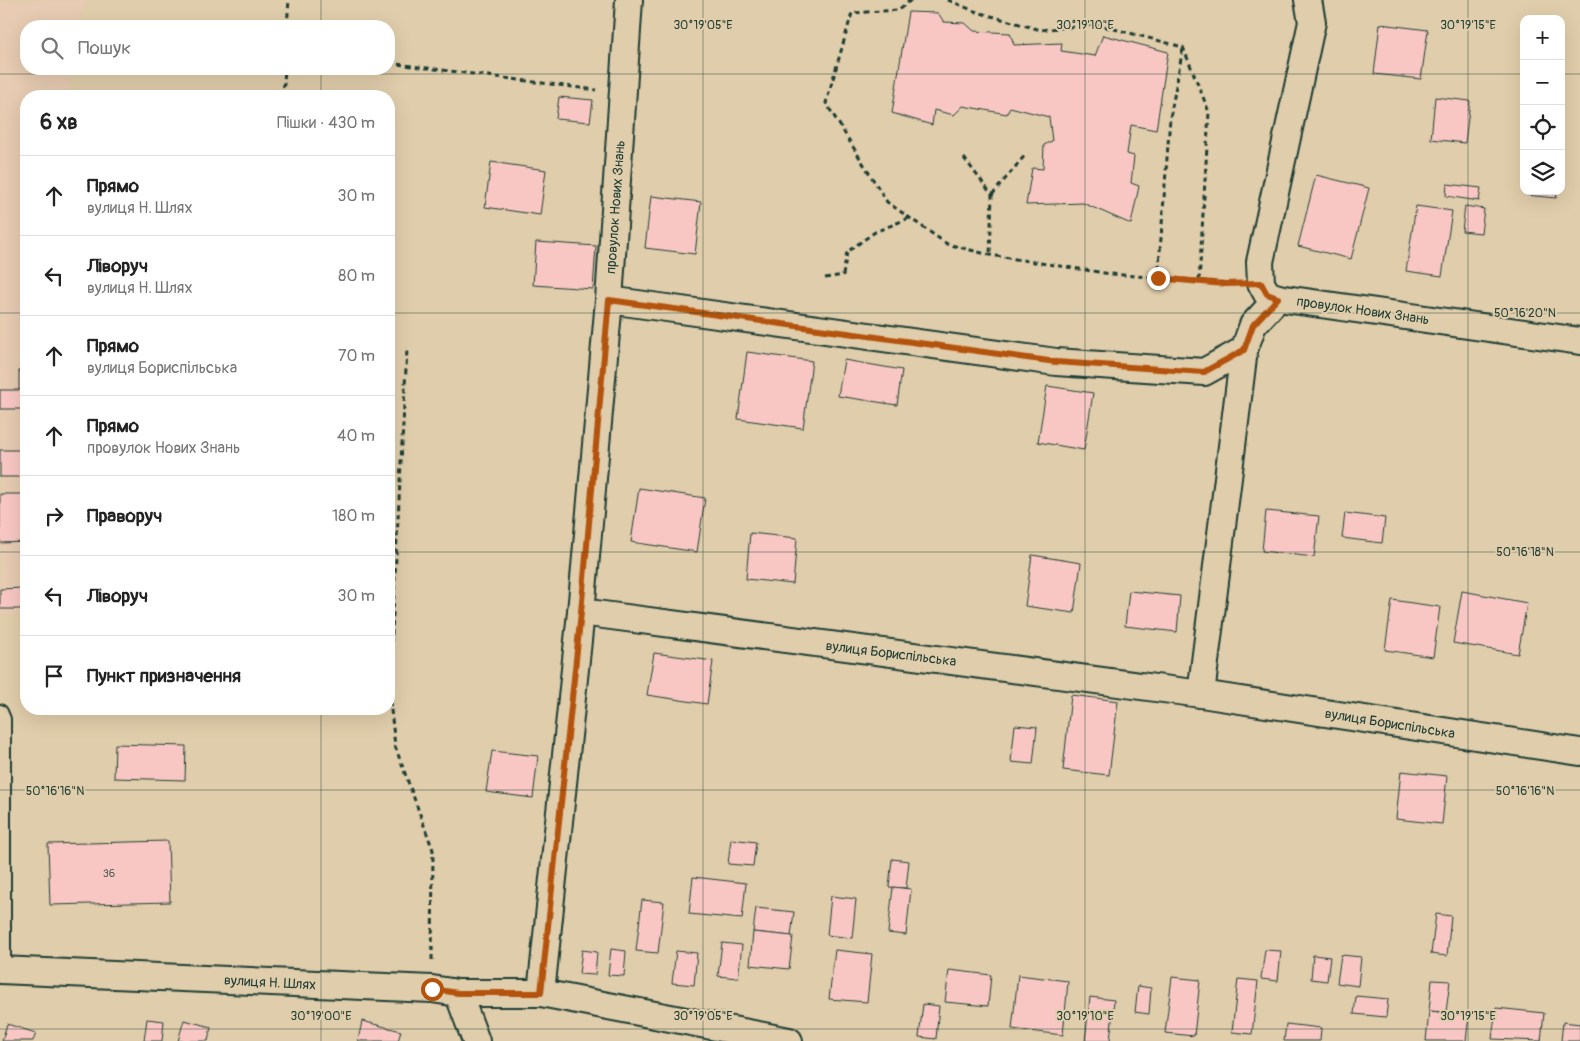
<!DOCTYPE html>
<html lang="uk">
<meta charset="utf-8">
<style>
body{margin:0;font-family:Pangolin,sans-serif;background:#f6f6f6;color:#222}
.controls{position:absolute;right:15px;top:15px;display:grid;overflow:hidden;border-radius:10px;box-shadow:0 5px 20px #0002}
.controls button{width:45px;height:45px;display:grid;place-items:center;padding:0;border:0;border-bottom:1px solid #e0e0e0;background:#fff;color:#222;font:25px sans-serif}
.stop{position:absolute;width:15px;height:15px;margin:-11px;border:4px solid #b45309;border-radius:50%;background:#fff}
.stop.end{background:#b45309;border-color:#fff;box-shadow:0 1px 5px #0008}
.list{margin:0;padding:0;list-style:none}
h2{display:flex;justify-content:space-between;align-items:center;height:65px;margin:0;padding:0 20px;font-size:21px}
h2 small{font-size:16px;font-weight:400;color:#767676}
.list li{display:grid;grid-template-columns:32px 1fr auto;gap:15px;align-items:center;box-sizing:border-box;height:80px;padding:0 20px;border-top:1px solid #e0e0e0}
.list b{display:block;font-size:19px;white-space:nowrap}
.list p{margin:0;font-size:16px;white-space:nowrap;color:#767676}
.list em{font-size:16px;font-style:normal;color:#767676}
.icon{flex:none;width:28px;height:28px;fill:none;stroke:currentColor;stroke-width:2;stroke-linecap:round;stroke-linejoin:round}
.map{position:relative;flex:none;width:1580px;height:1041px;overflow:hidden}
.search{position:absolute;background:#fff;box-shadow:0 5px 20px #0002;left:20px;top:20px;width:375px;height:55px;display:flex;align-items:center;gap:12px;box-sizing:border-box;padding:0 18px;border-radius:20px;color:#767676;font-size:19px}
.panel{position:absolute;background:#fff;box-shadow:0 5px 20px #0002;left:20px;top:90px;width:375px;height:625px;border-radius:20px}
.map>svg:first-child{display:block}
.built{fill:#e7cbb2}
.building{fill:#f8c7c3;stroke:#1f3d34}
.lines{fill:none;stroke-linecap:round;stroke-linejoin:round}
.service-casing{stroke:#1f3d34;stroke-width:18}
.minor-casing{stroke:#1f3d34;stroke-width:30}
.path{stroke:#1f3d34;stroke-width:3;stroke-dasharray:5 4;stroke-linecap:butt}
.service{stroke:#e0cdab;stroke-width:14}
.minor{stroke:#e0cdab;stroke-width:26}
.route{stroke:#b45309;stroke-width:6}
.ticks{fill:none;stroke:#1f3d34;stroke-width:1;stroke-opacity:0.45}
.labels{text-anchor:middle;stroke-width:4;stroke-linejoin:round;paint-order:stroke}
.number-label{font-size:11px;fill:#556058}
.street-label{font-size:14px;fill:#1f3d34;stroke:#e0cdab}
.ticks-label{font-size:12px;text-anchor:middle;fill:#1f3d34;stroke:#e0cdab;stroke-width:4;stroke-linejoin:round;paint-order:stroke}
</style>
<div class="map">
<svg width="1580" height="1041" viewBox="0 0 1580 1041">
<rect width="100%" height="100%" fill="#e0cdab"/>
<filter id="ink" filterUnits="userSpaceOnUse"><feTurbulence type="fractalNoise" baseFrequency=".02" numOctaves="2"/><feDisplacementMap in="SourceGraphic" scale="10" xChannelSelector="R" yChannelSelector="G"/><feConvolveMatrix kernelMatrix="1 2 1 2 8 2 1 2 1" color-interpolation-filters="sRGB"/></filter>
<g filter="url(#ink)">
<polygon class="built" points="0,0 87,0 75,26 26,26 26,69 71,69 69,96 26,96 26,614 0,615"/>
<g class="building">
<polygon points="908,12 938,13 944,22 965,23 974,31 1010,33 1014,45 1062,43 1061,51 1095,56 1103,35 1168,52 1156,130 1131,125 1127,154 1134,156 1131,183 1139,186 1131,224 1083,203 1026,205 1032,168 1043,169 1044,145 1052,141 1049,117 1010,107 1007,114 963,106 954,115 934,110 932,125 892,113"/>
<polygon points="1380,24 1428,30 1421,79 1374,74"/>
<polygon points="559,97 593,100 590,122 556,119"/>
<polygon points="1435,97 1470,101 1465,143 1431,139"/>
<polygon points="491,162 546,170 540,215 485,207"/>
<polygon points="1316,175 1369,188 1351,259 1298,246"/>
<polygon points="1447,184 1481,188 1479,201 1446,196"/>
<polygon points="1526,191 1557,191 1556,198 1526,195"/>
<polygon points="651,196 701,202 695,254 645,248"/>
<polygon points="1416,206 1452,211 1442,276 1406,271"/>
<polygon points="1465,206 1484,209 1481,233 1462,231"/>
<polygon points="536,242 596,246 593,289 533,285"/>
<polygon points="747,352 812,361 803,428 738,419"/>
<polygon points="844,360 902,370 897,405 838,396"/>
<rect x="19" y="371" width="7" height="19"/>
<polygon points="1047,386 1093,393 1084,450 1038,442"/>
<rect x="0" y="390" width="26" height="19"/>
<rect x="0" y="450" width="26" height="27"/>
<polygon points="639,488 705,498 697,552 631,542"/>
<polygon points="0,494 26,494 26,542 0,543"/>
<polygon points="1266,511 1319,516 1314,557 1262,551"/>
<polygon points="1345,513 1385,518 1382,543 1342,538"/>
<polygon points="750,533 797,538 793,584 746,579"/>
<polygon points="1032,555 1081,563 1074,613 1025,606"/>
<polygon points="24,588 25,609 0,609 0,589"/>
<polygon points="1129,591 1180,596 1177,632 1125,626"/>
<polygon points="1462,591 1527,603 1518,654 1453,643"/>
<polygon points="1392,600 1440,607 1433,657 1385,650"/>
<polygon points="654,653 713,661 707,704 647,695"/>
<polygon points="1071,695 1118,701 1109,775 1063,770"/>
<polygon points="1015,725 1037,727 1033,764 1011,762"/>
<polygon points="115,744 186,746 185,780 114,778"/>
<polygon points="492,751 538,756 533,798 486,792"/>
<polygon points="1401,771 1447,776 1442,824 1396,819"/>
<polygon points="731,839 756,842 753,866 728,864"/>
<polygon points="168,841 170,902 50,905 48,844"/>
<polygon points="892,859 909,861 906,888 889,887"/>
<polygon points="693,877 746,883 742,919 689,914"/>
<polygon points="893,887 911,889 906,935 888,933"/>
<polygon points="831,896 856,899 852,938 827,935"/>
<polygon points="642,900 664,902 658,953 636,951"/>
<polygon points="756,908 794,912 791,936 753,932"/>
<polygon points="1436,914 1451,916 1447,956 1431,954"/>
<polygon points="753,932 793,936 789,969 750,965"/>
<polygon points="722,943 742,945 738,978 718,976"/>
<polygon points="611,949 626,951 624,976 608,975"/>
<polygon points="582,950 597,952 595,975 579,974"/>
<polygon points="835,950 872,954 867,1002 829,999"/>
<polygon points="1265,950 1281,951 1278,981 1261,979"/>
<polygon points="676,951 697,953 694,985 672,983"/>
<polygon points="1313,955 1330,957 1327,981 1311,979"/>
<polygon points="1341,955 1361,957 1358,986 1337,983"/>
<polygon points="949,970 991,975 988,1006 945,1002"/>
<polygon points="1018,975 1068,981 1063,1035 1012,1029"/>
<polygon points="1172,977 1200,980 1194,1036 1165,1033"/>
<polygon points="1238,979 1258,981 1252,1034 1232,1032"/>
<polygon points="1432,980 1450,981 1446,1012 1429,1011"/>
<polygon points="1138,986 1151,988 1149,1014 1135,1012"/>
<polygon points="1356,996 1388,999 1386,1017 1354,1014"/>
<polygon points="1090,997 1114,1000 1110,1041 1085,1041"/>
<polygon points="923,1004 939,1006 936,1039 919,1037"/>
<polygon points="1496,1008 1544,1013 1541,1041 1492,1039"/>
<polygon points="1429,1011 1469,1015 1466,1041 1426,1041"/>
<polygon points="147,1019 164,1021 162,1041 144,1041"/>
<polygon points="184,1020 211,1027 208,1041 178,1041"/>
<polygon points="362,1021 401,1031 398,1041 358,1041"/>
<polygon points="1563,1022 1580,1024 1580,1041 1561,1041"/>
<polygon points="7,1024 36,1033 33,1041 2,1041"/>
<polygon points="1286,1024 1321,1028 1320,1041 1284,1041"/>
</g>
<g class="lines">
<defs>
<polyline id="service" points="0,712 3,719 3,970"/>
<g id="minor">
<polyline points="629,0 609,300 581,612 1201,694 1580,752"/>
<polyline points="1308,0 1312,22 1260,262 1261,283 1267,294 1278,298 1580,341"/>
<polyline points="609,300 1056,362 1204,372 1244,350 1253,325 1278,298"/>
<polyline points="1201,694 1244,350"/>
<polyline points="0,970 432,989 458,993 541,993 789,1041"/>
<polyline points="458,993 476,1041"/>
<polyline points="541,993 581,612"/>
</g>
</defs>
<use href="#service" class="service-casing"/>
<use href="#minor" class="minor-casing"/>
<g class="path">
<polyline points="911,0 898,10 852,13 826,103 887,202 947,244 990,255 1111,274 1235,284"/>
<polyline points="948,0 977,12 1041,30 1095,24 1183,47 1209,112 1199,282"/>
<polyline points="287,26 289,0"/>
<polyline points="389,63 596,90"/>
<polyline points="283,96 285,69"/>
<polyline points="964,158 992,195 990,255"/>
<polyline points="992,195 1026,154"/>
<polyline points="825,278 843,275 847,252 875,232 909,218"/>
<polyline points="1158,278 1170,118 1183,48"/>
<polyline points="389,689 407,349"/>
<polyline points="389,692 395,746 433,850 432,963"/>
</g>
<use href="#service" class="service"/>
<use href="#minor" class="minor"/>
</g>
</g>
<g class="lines" filter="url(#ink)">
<polyline class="route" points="432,989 458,993 541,993 581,612 609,300 1056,362 1204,372 1244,350 1253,325 1278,298 1267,294 1261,283 1224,284 1158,278"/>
</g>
<path class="ticks" d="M321 0V26M703 0V1041M1085 0V1041M1468 0V1041M321 69V96M0 74H1524M1561 74H1580M0 313H26M389 313H1580M0 552H26M389 552H1580M321 709V1041M0 790H1580M0 1029H1580"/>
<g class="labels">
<g class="number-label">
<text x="109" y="877">36</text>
</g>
<g class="street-label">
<text transform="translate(615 207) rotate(-86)" y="5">провулок Нових Знань</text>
<text transform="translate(1363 310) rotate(8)" y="5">провулок Нових Знань</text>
<text transform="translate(891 653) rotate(7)" y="5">вулиця Бориспільська</text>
<text transform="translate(1390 723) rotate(9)" y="5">вулиця Бориспільська</text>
<text transform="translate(270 982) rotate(3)" y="5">вулиця Н. Шлях</text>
</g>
</g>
<g class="ticks-label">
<text x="703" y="29">30°19'05"E</text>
<text x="1085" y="29">30°19'10"E</text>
<text x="1468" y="29">30°19'15"E</text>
<text x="1525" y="317">50°16'20"N</text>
<text x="1525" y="556">50°16'18"N</text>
<text x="55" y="795">50°16'16"N</text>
<text x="1525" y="795">50°16'16"N</text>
<text x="321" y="1020">30°19'00"E</text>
<text x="703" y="1020">30°19'05"E</text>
<text x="1085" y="1020">30°19'10"E</text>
<text x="1468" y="1020">30°19'15"E</text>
</g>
</svg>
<div class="controls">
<button>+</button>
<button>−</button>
<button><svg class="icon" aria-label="locate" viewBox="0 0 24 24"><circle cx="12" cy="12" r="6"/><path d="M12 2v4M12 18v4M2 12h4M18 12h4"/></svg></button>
<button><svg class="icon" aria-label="layers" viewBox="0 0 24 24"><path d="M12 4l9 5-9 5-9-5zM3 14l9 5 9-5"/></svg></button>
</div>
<div class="stop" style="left:432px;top:989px"></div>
<div class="stop end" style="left:1158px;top:278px"></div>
<div class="search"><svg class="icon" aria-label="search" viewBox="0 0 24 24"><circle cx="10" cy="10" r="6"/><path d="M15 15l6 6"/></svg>Пошук</div>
<section class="panel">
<h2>6 хв<small>Пішки · 430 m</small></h2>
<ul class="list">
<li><svg class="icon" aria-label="ahead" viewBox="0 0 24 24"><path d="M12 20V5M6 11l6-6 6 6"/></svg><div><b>Прямо</b><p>вулиця Н. Шлях</p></div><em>30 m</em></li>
<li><svg class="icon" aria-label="left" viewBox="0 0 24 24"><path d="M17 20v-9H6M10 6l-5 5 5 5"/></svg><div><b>Ліворуч</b><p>вулиця Н. Шлях</p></div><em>80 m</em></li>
<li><svg class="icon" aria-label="ahead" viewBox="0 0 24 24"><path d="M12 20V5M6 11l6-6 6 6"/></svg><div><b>Прямо</b><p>вулиця Бориспільська</p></div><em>70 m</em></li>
<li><svg class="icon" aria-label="ahead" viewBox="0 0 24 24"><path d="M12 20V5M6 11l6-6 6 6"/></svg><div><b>Прямо</b><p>провулок Нових Знань</p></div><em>40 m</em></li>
<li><svg class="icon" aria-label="right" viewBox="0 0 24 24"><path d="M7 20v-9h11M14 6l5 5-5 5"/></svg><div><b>Праворуч</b></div><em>180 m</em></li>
<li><svg class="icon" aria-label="left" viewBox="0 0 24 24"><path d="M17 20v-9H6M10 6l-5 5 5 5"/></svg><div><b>Ліворуч</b></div><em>30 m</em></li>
<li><svg class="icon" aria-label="arrive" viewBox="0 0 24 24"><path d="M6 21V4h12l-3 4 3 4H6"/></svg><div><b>Пункт призначення</b></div></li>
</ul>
</section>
</div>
